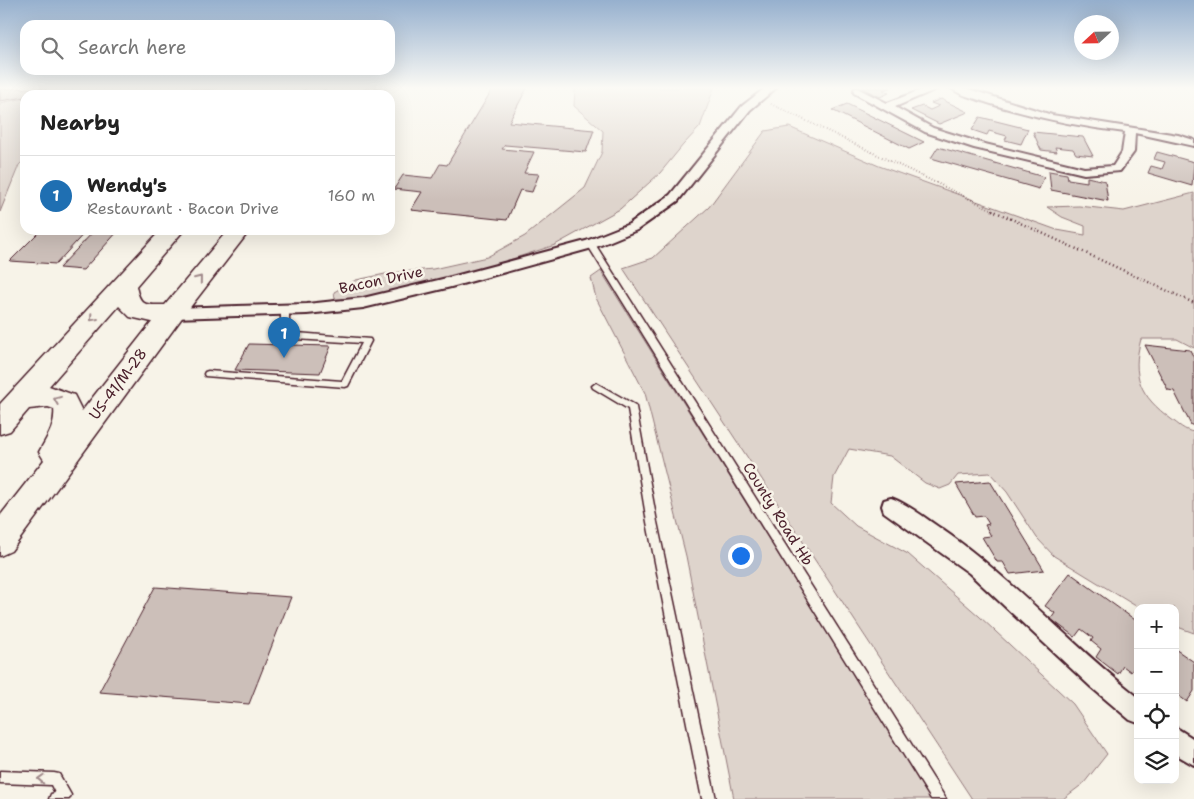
<!DOCTYPE html>
<meta charset="utf-8">
<style>
body{margin:0;font-family:"Shantell Sans",sans-serif;background:#f6f6f6;color:#222}
.controls{position:absolute;right:15px;bottom:15px;display:grid;overflow:hidden;border-radius:10px;box-shadow:0 5px 20px #0002}
.controls button{width:45px;height:45px;display:grid;place-items:center;padding:0;border:0;border-bottom:1px solid #e0e0e0;background:#fff;color:#222;font:25px sans-serif}
.compass{position:absolute;left:1074px;top:15px;width:45px;height:45px;border-radius:50%;background:#fff;box-shadow:0 5px 20px #0002;rotate:248deg}
.you{position:absolute;left:740px;top:555px;width:18px;height:18px;margin:-12px;border:4px solid #fff;border-radius:50%;background:#1a73e8;box-shadow:0 0 0 8px #1a73e833}
.badge{display:grid;place-items:center;width:32px;height:32px;border-radius:50%;background:#1f6fb2;color:#fff;font-size:16px;font-weight:700}
.pin{position:absolute;translate:-50% -41px;filter:drop-shadow(0 1px 2px #0008)}
.pin::after{content:'';position:absolute;top:26px;width:18px;height:15px;background:inherit;clip-path:polygon(0 0,100% 0,50% 100%)}
.list{margin:0;padding:0;list-style:none}
h2{display:flex;justify-content:space-between;align-items:center;height:65px;margin:0;padding:0 20px;font-size:21px}
h2 small{font-size:16px;font-weight:400;color:#767676}
.list li{display:grid;grid-template-columns:32px 1fr auto;gap:15px;align-items:center;box-sizing:border-box;height:80px;padding:0 20px;border-top:1px solid #e0e0e0}
.list b{display:block;font-size:19px;white-space:nowrap}
.list p{margin:0;font-size:16px;white-space:nowrap;color:#767676}
.list em{font-size:16px;font-style:normal;color:#767676}
.icon{flex:none;width:28px;height:28px;fill:none;stroke:currentColor;stroke-width:2;stroke-linecap:round;stroke-linejoin:round}
.map{position:relative;flex:none;width:1194px;height:799px;overflow:hidden}
.search{position:absolute;background:#fff;box-shadow:0 5px 20px #0002;left:20px;top:20px;width:375px;height:55px;display:flex;align-items:center;gap:12px;box-sizing:border-box;padding:0 18px;border-radius:15px;color:#767676;font-size:19px}
.panel{position:absolute;background:#fff;box-shadow:0 5px 20px #0002;left:20px;top:90px;width:375px;height:145px;border-radius:15px}
.map>svg:first-child{display:block}
.green{fill:#ded4cc;stroke:#947a7c}
.building{fill:#ccbfb9;stroke:#4a1f2b}
.lines{fill:none;stroke-linecap:round;stroke-linejoin:round}
.lane-casing{stroke:#4a1f2b;stroke-width:3}
.street-casing{stroke:#4a1f2b;stroke-width:4}
.highway-casing{stroke:#4a1f2b;stroke-width:3}
.path-far1{stroke:#4a1f2b;stroke-width:2;stroke-dasharray:0.5 2.5;stroke-linecap:butt}
.path{stroke:#4a1f2b;stroke-width:2.5;stroke-dasharray:1 3;stroke-linecap:butt}
.lane{fill:#f7f3e8;fill-rule:evenodd}
.street{fill:#f7f3e8;fill-rule:evenodd}
.highway{fill:#f7f3e8;fill-rule:evenodd}
.oneway{stroke:#a0898a}
.labels{text-anchor:middle;stroke-width:5;stroke-linejoin:round;paint-order:stroke}
.street-label{font-size:15px;fill:#4a1f2b;stroke:#f7f3e8}
</style>
<div class="map">
<svg width="1194" height="799" viewBox="0 0 1194 799">
<rect width="100%" height="100%" fill="#f7f3e8"/>
<filter id="ink" filterUnits="userSpaceOnUse"><feTurbulence type="fractalNoise" baseFrequency=".02" numOctaves="2"/><feDisplacementMap in="SourceGraphic" scale="10" xChannelSelector="R" yChannelSelector="G"/><feConvolveMatrix kernelMatrix="1 2 1 2 8 2 1 2 1" color-interpolation-filters="sRGB"/></filter>
<g filter="url(#ink)">
<g class="green">
<polygon points="575,88 714,88 700,127 683,145 660,173 620,209 555,245 451,279 360,300 335,299 334,292 356,280 390,273 433,269 487,257 525,236 585,188 602,152 603,131 574,106"/>
<polygon points="25,98 25,159 19,165 0,212 0,103"/>
<path d="M789 127 879 166 1057 230 1085 235V226L1062 217 1047 207 1079 206 1124 211 1194 193V348L1177 339H1141C1131 376 1140 396 1171 419 1178 424 1185 431 1194 432V633L1175 626V608H1139L1054 556 1037 538 1007 492 990 473 958 475 950 485 940 489 925 483 890 456 849 449 834 477 831 503 856 526 908 554 979 616 1073 704 1107 754 1084 783 1063 799H972L623 268 653 258 709 207 765 131Z"/>
<polygon points="601,271 931,799 734,799 686,556 645,393 596,298 591,278"/>
</g>
<g class="building">
<polygon points="46,88 45,94 25,95 25,97 0,101 0,89"/>
<polygon points="191,88 217,88 191,92"/>
<polygon points="493,88 527,88 509,122 594,130 586,152 505,145 502,149 534,152 524,173 539,174 532,192 520,190 507,220 411,210 422,192 394,189 403,175 432,178 440,164 447,165"/>
<polygon points="862,88 890,88 883,90 889,93 880,97"/>
<polygon points="941,99 968,112 939,124 911,110 922,106 930,110 939,106 931,103"/>
<polygon points="847,104 924,142 909,149 832,110"/>
<polygon points="980,117 1028,129 1021,144 1005,140 1007,136 989,131 987,135 972,130"/>
<polygon points="1033,132 1083,137 1093,156 1076,154 1073,149 1055,147 1057,152 1041,150"/>
<polygon points="938,147 1044,177 1039,189 931,158"/>
<polygon points="1157,152 1194,162 1192,186 1148,173 1151,166 1162,169 1165,162 1154,159"/>
<polygon points="1049,171 1067,174 1068,179 1087,182 1087,177 1105,181 1108,201 1051,190"/>
<polygon points="41,230 87,230 56,264 10,261"/>
<polygon points="95,230 119,230 83,270 59,268"/>
<polygon points="249,344 331,346 320,373 235,370"/>
<polygon points="1145,345 1190,350 1194,358 1194,425 1191,425 1174,391 1168,390"/>
<polygon points="990,481 1044,570 1010,574 1003,562 997,562 982,537 991,536 985,525 989,524 984,516 975,517 956,484"/>
<polygon points="1070,573 1138,622 1138,662 1131,672 1123,666 1118,674 1096,657 1101,649 1091,641 1093,638 1081,629 1075,637 1051,619 1055,613 1045,606"/>
<polygon points="155,587 291,597 249,704 99,692"/>
<polygon points="1175,649 1194,662 1194,691 1187,702 1175,693"/>
</g>
<g class="lines">
<defs>
<g id="lane">
<polygon points="589,242 593,242 595,244 946,799 931,799 587,244"/>
<polygon points="285,307 289,310 289,328 297,333 370,339 371,341 348,386 345,387 205,376 204,374 205,372 208,371 342,381 362,343 295,339 281,329 281,310"/>
<polygon points="596,383 635,405 636,407 657,522 716,799 702,799 647,522 628,409 593,388 592,386"/>
<polygon points="0,771 54,773 59,774 71,795 69,799 49,799 51,794 55,793 51,785 0,783"/>
</g>
<g id="street">
<polygon points="765,88 776,88 750,110 678,201 637,230 596,247 451,287 363,308 307,314 172,318 167,316 165,313 167,310 172,308 307,304 363,298 451,277 586,241 629,224 670,195 742,106"/>
<path d="M857 88 887 103 926 88H939L895 107 933 128 981 143 1084 168 1113 166 1122 152 1125 132C1074 126 1027 116 979 100 970 97 958 94 951 88H965L1052 115 1178 135 1194 140V146L1135 133 1134 152 1120 171 1084 174 974 148 925 132 854 93V89Z"/>
<path d="M891 498C908 504 925 518 940 528 1012 577 1069 644 1138 697V723L1130 720 1091 687 969 573 884 512 882 506 884 500Z"/>
<polygon points="1175,727 1194,739 1194,765 1175,754"/>
</g>
<g id="highway">
<polygon points="307,88 325,88 318,95 300,95"/>
<polygon points="367,88 385,88 379,95 361,95"/>
<path d="M161 230H184L136 286C140 307 146 305 165 305L228 230H250L181 319 11 551 0 556V516L44 460 39 452C46 439 56 425 54 409L48 407 29 409 10 431 0 434V404ZM119 306 130 317 152 322 82 411 74 395 49 386Z"/>
</g>
</defs>
<use href="#lane" class="lane-casing"/>
<use href="#street" class="street-casing"/>
<use href="#highway" class="highway-casing"/>
<polyline class="path-far1" points="771,104 995,211"/>
<polyline class="path" points="992,210 1194,303"/>
<use href="#lane" class="lane"/>
<use href="#street" class="street"/>
<use href="#highway" class="highway"/>
</g>
<defs><path id="oneway-chevron" d="M-2-3.5L2.5 0L-2 3.5" fill="none" stroke-width="1.6" stroke-linecap="round" stroke-linejoin="round" transform="scale(1.25)"/></defs>
<g class="oneway">
<use href="#oneway-chevron" transform="translate(199 279) rotate(-51)"/>
<use href="#oneway-chevron" transform="translate(93 318) rotate(131)"/>
<use href="#oneway-chevron" transform="translate(57 400) rotate(-158)"/>
<use href="#oneway-chevron" transform="translate(41 779) rotate(-178)"/>
</g>
</g>
<linearGradient id="sky" x2="0" y2="1"><stop stop-color="#96b0ce"/><stop offset="0.44" stop-color="#fbfaf5"/><stop offset="1" stop-color="#fbfaf5" stop-opacity="0"/></linearGradient>
<rect width="1194" height="200" fill="url(#sky)"/>
<g class="labels">
<g class="street-label">
<text transform="translate(381 280) rotate(-12)" y="5">Bacon Drive</text>
<text transform="translate(118 384) rotate(-53)" y="5">US-41/M-28</text>
<text transform="translate(778 514) rotate(58)" y="5">County Road Hb</text>
</g>
</g>
</svg>
<div class="controls">
<button>+</button>
<button>−</button>
<button><svg class="icon" aria-label="locate" viewBox="0 0 24 24"><circle cx="12" cy="12" r="6"/><path d="M12 2v4M12 18v4M2 12h4M18 12h4"/></svg></button>
<button><svg class="icon" aria-label="layers" viewBox="0 0 24 24"><path d="M12 4l9 5-9 5-9-5zM3 14l9 5 9-5"/></svg></button>
</div>
<svg class="compass" viewBox="-18 -18 36 36"><path d="M0-13l5 13h-10z" fill="#e53935"/><path d="M0 13l5-13h-10z" fill="#767676"/></svg>
<div class="you"></div>
<div class="pin badge" style="left:284px;top:358px">1</div>
<div class="search"><svg class="icon" aria-label="search" viewBox="0 0 24 24"><circle cx="10" cy="10" r="6"/><path d="M15 15l6 6"/></svg>Search here</div>
<section class="panel">
<h2>Nearby<small></small></h2>
<ul class="list">
<li><span class="badge">1</span><div><b>Wendy's</b><p>Restaurant · Bacon Drive</p></div><em>160 m</em></li>
</ul>
</section>
</div>
